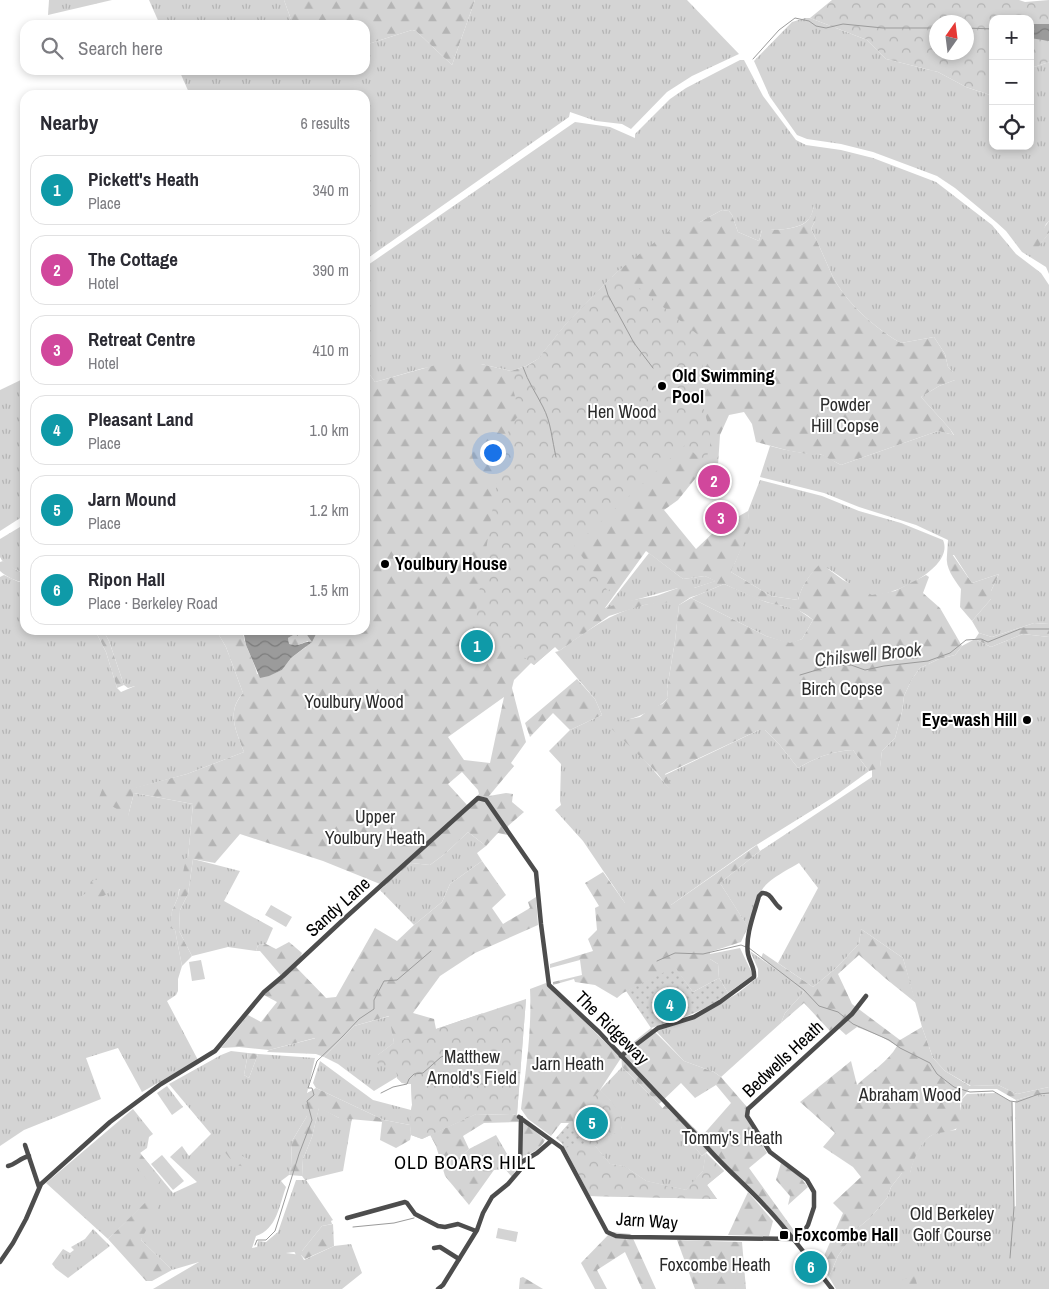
<!DOCTYPE html>
<meta charset="utf-8">
<style>
body{margin:0;font-family:"Archivo Narrow",sans-serif;background:#f7f7f7;color:#2b2b33}
.controls{position:absolute;right:15px;top:15px;display:grid;overflow:hidden;border-radius:10px;box-shadow:0 2px 8px #0003}
.controls button{width:45px;height:45px;display:grid;place-items:center;padding:0;border:0;border-bottom:1px solid #e1e1e2;background:#fff;color:#2b2b33;font:25px sans-serif}
.compass{position:absolute;left:929px;top:15px;width:45px;height:45px;border-radius:50%;background:#fff;box-shadow:0 2px 8px #0003;rotate:14deg}
.you{position:absolute;left:492px;top:452px;width:18px;height:18px;margin:-12px;border:4px solid #fff;border-radius:50%;background:#1a73e8;box-shadow:0 0 0 8px #1a73e833}
.badge{display:grid;place-items:center;width:32px;height:32px;border-radius:50%;background:#000;color:#fff;font-size:16px;font-weight:700}
.pin{position:absolute;translate:-50% -50%;border:2px solid #fff;box-shadow:0 1px 5px #0006}
.list{margin:0;padding:0;list-style:none}
h2{display:flex;justify-content:space-between;align-items:center;height:65px;margin:0;padding:0 20px;font-size:21px}
h2 small{font-size:16px;font-weight:400;color:#7c7c81}
.list li{display:grid;grid-template-columns:32px 1fr auto;gap:15px;align-items:center;box-sizing:border-box;height:70px;margin:0 10px 10px;padding:0 10px;border:1px solid #e1e1e2;border-radius:15px}
.list b{display:block;font-size:19px;white-space:nowrap}
.list p{margin:0;font-size:16px;white-space:nowrap;color:#7c7c81}
.list em{font-size:16px;font-style:normal;color:#7c7c81}
.icon{flex:none;width:28px;height:28px;fill:none;stroke:currentColor;stroke-width:2;stroke-linecap:round;stroke-linejoin:round}
.map{position:relative;flex:none;width:1049px;height:1289px;overflow:hidden}
.search{position:absolute;background:#fff;box-shadow:0 2px 8px #0003;left:20px;top:20px;width:350px;height:55px;display:flex;align-items:center;gap:12px;box-sizing:border-box;padding:0 18px;border-radius:15px;color:#7c7c81;font-size:19px}
.panel{position:absolute;background:#fff;box-shadow:0 2px 8px #0003;left:20px;top:90px;width:350px;height:545px;border-radius:15px}
.map>svg:first-child{display:block}
.grass{fill:url(#grass-tufts)}
.forest{fill:url(#forest-firs);fill-rule:evenodd}
.park{fill:url(#park-crowns);fill-rule:evenodd}
.garden{fill:url(#garden-dots)}
.pitch{fill:#d4d4d4}
.water{fill:url(#water-waves);fill-rule:evenodd}
.lines{fill:none;stroke-linecap:round;stroke-linejoin:round}
.stream{stroke:#9b9b9b;stroke-width:1}
.street{stroke:#4d4d4d;stroke-width:4.5}
.poi-dot{fill:#000;stroke:#fff;stroke-width:2}
.labels{text-anchor:middle;stroke-width:4;stroke-linejoin:round;paint-order:stroke}
.poi-label{font-size:18px;font-weight:bold;fill:#000;stroke:#fff;text-anchor:start}
.park-label{font-size:18px;fill:#2b2b2b;stroke:#fff}
.street-label{font-size:18px;fill:#000;stroke:#fff}
.water-label{font-size:19px;font-style:italic;fill:#3c3c3c;stroke:#fff}
.neighbourhood-label{font-size:19px;letter-spacing:1px;fill:#000;stroke:#fff}
</style>
<div class="map">
<svg width="1049" height="1289" viewBox="0 0 1049 1289">
<defs>
<pattern id="grass-tufts" width="24" height="20" patternUnits="userSpaceOnUse" patternTransform="scale(1.25)"><rect width="24" height="20" fill="#d4d4d4"/><path d="M3 7l-1-3M5 7V3M7 7l1-3M15 17l-1-3M17 17v-4M19 17l1-3" fill="none" stroke="#b4b4b4"/></pattern>
<pattern id="forest-firs" width="22" height="20" patternUnits="userSpaceOnUse" patternTransform="scale(1.25)"><rect width="22" height="20" fill="#d4d4d4"/><path d="M5 1l3.5 6h-7zM16 11l3.5 6h-7z" fill="#b4b4b4"/></pattern>
<pattern id="park-crowns" width="20" height="18" patternUnits="userSpaceOnUse" patternTransform="scale(1.25)"><rect width="20" height="18" fill="#d4d4d4"/><path d="M2 6a3 3 0 1 1 6 0M12 15a3 3 0 1 1 6 0" fill="none" stroke="#b4b4b4"/></pattern>
<pattern id="garden-dots" width="8" height="8" patternUnits="userSpaceOnUse" patternTransform="scale(1.25)"><rect width="8" height="8" fill="#d4d4d4"/><path d="M2 2h.1M6 6h.1" fill="none" stroke="#b4b4b4" stroke-width="1.8" stroke-linecap="round"/></pattern>
<pattern id="water-waves" width="16" height="10" patternUnits="userSpaceOnUse" patternTransform="scale(1.25)"><rect width="16" height="10" fill="#9b9b9b"/><path d="M0 5q4-4 8 0t8 0" fill="none" stroke="#7c7c7c"/></pattern>
</defs>
<rect width="100%" height="100%" fill="#fff"/>
<g class="grass">
<polygon points="49,0 112,0 48,15"/>
<polygon points="149,0 284,0 293,25 160,25"/>
<polygon points="475,0 687,0 739,54 692,76 667,92 631,129 622,124 596,121 570,112 569,117 365,260 365,95 190,95 179,70 365,70 365,45 412,30 416,31 452,65"/>
<polygon points="805,18 810,18 867,40 886,59 938,72 966,87 993,96 993,146 1030,146 1030,74 1034,67 1049,62 1049,221 1046,224 1036,249 1049,233 1049,274 1046,267 1022,252 1006,231 996,222 955,188 937,176 873,152 841,144 807,139 797,135 770,97 754,61 792,22"/>
<path d="M740 60H744L763 96 796 140 806 145 841 150 873 158 936 182 992 225 1016 254 1041 273 1049 285V624L1034 623 992 637 979 633 972 621 991 599V591L999 574 972 583 954 555H947L948 540 916 525 859 507 824 493 760 477 770 446C786 450 802 454 819 454 826 455 835 462 841 465L938 431 954 435 950 429 921 397 939 386 955 380 953 372 948 367 945 354 934 337 901 343C876 329 845 302 832 275 825 260 819 244 811 229L815 221 814 205C813 210 812 216 808 220 799 230 775 230 762 230L759 241 738 232 732 215 729 211 722 210 700 222 618 271 566 324 538 359 526 366 511 371 481 364 424 368 375 382 368 372 365 373V267L575 122 610 127 635 138V134L670 99 686 88Z"/>
<polygon points="25,378 25,515 0,531 0,390"/>
<path d="M760 480 822 496 859 511 901 523 943 540C955 567 894 596 872 595 856 594 836 568 819 566 809 575 801 587 798 600L771 596 731 572 749 529 748 511Z"/>
<path d="M25 524V573C18 571 3 565 0 557 0 552 0 545 0 539Z"/>
<polygon points="649,553 683,579 705,576 716,581 694,588 678,588 606,608"/>
<path d="M4 575 19 582H25V630H95L106 652 117 688 121 692 135 686 128 688 124 685 109 641 103 630H216L226 647 243 693C226 712 236 731 244 752L187 774 132 789 128 816 134 793 193 804 188 858 182 889H179L178 897 172 911 171 928 175 930 182 966 178 979V991L176 995 167 1001 198 1060 142 1092 118 1048 86 1058 101 1099 24 1130 0 1146V577Z"/>
<polygon points="724,584 766,602 797,609 813,620 802,639 790,644 766,636 691,598"/>
<path d="M691 597 679 605 675 641 667 689 668 698C661 706 640 717 630 719L640 755 670 789 665 775 759 730H765L779 744 798 768C815 758 832 751 853 750L869 771 832 798 750 849 671 905 625 903 583 841 555 810 561 805 560 801 561 764 549 751 570 730 602 715 595 699 555 652 559 651C586 632 611 612 644 605 660 601 675 601 691 597Z"/>
<path d="M1023 634 1049 637V1087L1017 1094 998 1085 971 1086 945 1071 933 1058 922 1027 903 958 861 929 859 944 835 969 813 987 778 963 818 888 799 863C761 885 759 885 749 929L720 883 760 851 872 777V770L880 767 882 751 895 738 902 712 904 696 912 679 920 668 939 659 955 655 962 646 975 639 991 647Z"/>
<polygon points="468,832 486,846 477,853 482,861 450,884 442,902 414,925 380,890 411,863 430,865 446,853"/>
<polygon points="193,859 240,871 224,901 273,928 266,944 258,945 256,951 228,947 192,956 179,931 180,910 188,894"/>
<polygon points="740,948 753,975 728,993 719,978 718,964 710,959 710,954"/>
<polygon points="750,951 785,976 804,992 785,1013 781,1023 721,1077 714,1072 684,1061 656,1031 708,1011 738,993 758,977 758,969"/>
<polygon points="526,999 517,1114 476,1114 422,1139 411,1135 410,1125 384,1120 316,1088 313,1083 320,1061 373,1100 411,1110 412,1105"/>
<polygon points="390,1016 394,1043 378,1055 396,1071 397,1077 374,1091 338,1064 324,1057 354,1026"/>
<polygon points="316,1038 316,1054 267,1052 269,1050"/>
<path d="M231 1051 248 1053 244 1075 249 1078 258 1054 315 1058 307 1093V1116L292 1141 291 1166 289 1175 281 1181 286 1187C279 1206 277 1229 256 1236L252 1248 257 1247 258 1241 266 1242 278 1232 296 1180H305L302 1176 303 1159 312 1137 319 1107 339 1118H352L343 1171 306 1180 333 1220 331 1221 332 1224 322 1226 302 1251 286 1253 301 1255 304 1260 334 1246 351 1244 362 1273 342 1289H153L199 1262 172 1270 141 1240 152 1197 108 1239 46 1183 133 1109 153 1134 149 1137 147 1148 140 1153 173 1193 197 1182 170 1157 182 1146 189 1156 211 1134 169 1084 221 1055Z"/>
<polygon points="622,1067 659,1104 702,1156 706,1153 703,1171 686,1190 646,1181 624,1166 610,1164 595,1146 605,1138 622,1129 611,1101 600,1090"/>
<polygon points="167,1086 183,1107 172,1115 157,1093"/>
<path d="M996 1093 1012 1102 1014 1207 1016 1206 1015 1103 1016 1100 1030 1096 1049 1094V1289H836L829 1277 838 1256 858 1228 871 1217 887 1198 891 1187 902 1173H910C913 1160 919 1142 932 1135 937 1131 949 1131 956 1130L961 1106 960 1101 967 1094Z"/>
<polygon points="496,1135 513,1164 518,1165 512,1177 505,1169 494,1170 484,1165 480,1179 453,1175 453,1163 469,1149"/>
<polygon points="93,1229 110,1246 68,1278 56,1269 52,1264 63,1249 70,1253 74,1250 71,1247 85,1239"/>
</g>
<g class="forest">
<polygon points="284,0 475,0 452,65 416,31 412,30 365,45 365,25 293,25"/>
<path d="M814 205 817 210 815 221 811 229C819 244 825 260 832 275 845 302 876 329 901 343L934 337 945 354 948 367 953 372H960L955 380 939 386 921 397 950 429 954 436 950 434 938 431 841 465 820 454 814 455 790 451 756 442 752 424 744 412 729 415 720 435 718 465 703 469 678 500 664 510 696 549 718 528 748 511 750 529 731 572 771 596 798 600C801 587 809 575 819 565L824 566 843 580 872 595 895 591 926 575 929 577 923 593 940 608 962 646 955 655 939 659 920 668 912 679 904 696 902 712 895 738 882 751 880 768 869 771 853 750C832 751 815 758 798 768L779 744 765 730H759L665 774 671 784 670 790 657 773 612 729 630 719 640 717 651 708 662 704 668 698 667 689 675 641 679 605 691 598 766 636 790 643 802 639 813 620C800 607 783 607 767 602 752 598 738 590 724 584L698 595 678 601 644 605 609 616 559 651 555 647 534 665 531 663 514 680 512 688 526 742 511 763 514 766 489 796 506 793 513 794 512 802 524 812 508 826 507 835 498 833 486 846 468 832 446 853 430 865 411 863 385 886 323 861 240 834 215 863 193 859 188 894 180 910 179 931 192 956 182 966 175 930 170 928 172 911 178 897 186 858H188L193 804 134 793 128 816 99 798 104 784 118 792 187 774 244 752C236 730 226 713 243 693L226 647 216 630H243C243 645 254 659 257 674L268 676 282 670 291 658 306 647 308 641 295 646 289 644 288 638 298 632H305L308 636 317 633 318 630H365V373L368 372 375 382 450 361 481 364 511 371 526 366 538 359 566 324 618 271 673 228 700 222 722 210 729 211 732 215 738 232 759 241 762 230C775 230 800 230 808 220 812 215 813 210 814 205ZM646 551 683 579 705 576 715 581 694 588H678L656 596 627 601 605 608ZM504 697 490 763 464 760 448 737ZM462 772 478 790 479 794 467 805 448 784Z"/>
<polygon points="1049,221 1049,233 1037,249 1028,255 1027,251"/>
<path d="M952 554 972 583 999 574 991 591V599L972 621 960 607 961 589C954 579 945 568 947 555Z"/>
<path d="M3 561 18 571 25 573V582C16 582 7 577 0 571V562Z"/>
<polygon points="1034,623 1049,624 1049,637 1023,634 991,647 975,639 979,633 992,637"/>
<polygon points="95,630 103,630 109,641 124,685 117,688 106,652"/>
<polygon points="577,679 595,699 602,715 570,730 553,713 530,737 525,723"/>
<polygon points="757,845 760,851 720,883 748,927 741,942 710,952 710,959 718,964 719,978 693,992 675,968 623,993 617,998 595,985 575,982 574,979 553,985 553,982 582,975 580,960 550,968 550,964 593,951 588,939 597,930 595,908 599,906 585,883 603,872 625,903 656,884 671,905"/>
<polygon points="482,861 506,895 492,908 503,924 530,908 528,902 536,897 538,925 475,953 440,976 413,1013 434,1019 436,1029 483,1013 412,1105 411,1084 402,1083 397,1078 396,1071 377,1063 378,1055 394,1043 389,1016 354,1026 324,1057 316,1054 315,1038 269,1050 239,1047 221,1048 248,1015 261,1022 277,1002 264,995 283,978 260,951 256,951 258,945 266,944 276,949 289,942 302,953 296,967 326,998 336,997 375,928 397,941 414,925 442,902 450,884"/>
<path d="M104 878 110 882 112 888C104 900 98 896 86 899 80 900 74 903 69 905L68 904 88 892 91 881Z"/>
<path d="M861 929 903 958 916 1003 885 978 859 955 838 974 852 1004 900 1040 922 1027 933 1058 945 1071 970 1086 998 1085 1017 1094 1049 1087V1094L1030 1096 1016 1100 997 1089H969L960 1101 961 1125C953 1133 944 1131 935 1134 921 1138 913 1161 910 1174L902 1173 891 1187 887 1198 871 1217 858 1228 838 1256 829 1277 820 1265 843 1213 833 1203 861 1177 853 1167 823 1147 835 1133 800 1102 851 1061 857 1085C870 1072 888 1062 897 1046L882 1037 857 1027 846 1035 836 1026 830 1031 804 1003 781 1023 785 1013 804 992 761 958 763 953 813 987 835 969 859 944Z"/>
<path d="M546 983 621 1058 600 1090C614 1103 620 1109 622 1130L605 1138 595 1146 610 1164 624 1166 646 1181 686 1190 703 1171 706 1153 724 1171 707 1185 717 1199 590 1196 583 1135 569 1123H561L551 1136 528 1119 521 1109C526 1069 532 1029 530 989Z"/>
<polygon points="651,1028 684,1061 714,1072 721,1077 747,1107 746,1118 767,1153 749,1168 798,1236 795,1237 764,1203 710,1149 702,1156 662,1109 668,1102 702,1136 731,1103 716,1085 695,1098 681,1083 659,1104 622,1067 621,1052"/>
<polygon points="248,1053 258,1054 249,1078 244,1075"/>
<polygon points="316,1088 384,1120 410,1125 411,1135 410,1140 396,1148 380,1140 382,1122 339,1118 319,1108 312,1137 303,1159 302,1176 289,1175 291,1166 292,1141 307,1116 307,1093"/>
<polygon points="476,1114 512,1115 517,1114 519,1122 484,1123 463,1136 469,1149 453,1163 453,1175 466,1172 479,1178 484,1164 494,1170 469,1205 445,1176 436,1146 430,1135"/>
<path d="M525 1122 545 1140C541 1148 531 1155 522 1156L523 1124Z"/>
<polygon points="227,1148 256,1163 252,1168 235,1165 224,1151"/>
<polygon points="140,1153 161,1179 155,1190 131,1160"/>
<polygon points="781,1163 800,1177 808,1187 788,1205 790,1196 776,1180"/>
<polygon points="748,1192 773,1221 769,1236 728,1235"/>
<polygon points="152,1196 160,1203 141,1240 172,1270 152,1281 146,1281 108,1239"/>
<polygon points="333,1224 334,1246 305,1259 301,1255 296,1255 294,1251 302,1251 322,1226"/>
<polygon points="611,1232 631,1234 656,1289 642,1289 625,1252 597,1270 607,1289 595,1289 581,1263"/>
<polygon points="677,1240 742,1242 746,1289 695,1289"/>
<polygon points="915,1275 917,1285 915,1289 880,1289"/>
<polygon points="523,1277 543,1289 519,1289 520,1278"/>
</g>
<g class="park">
<path d="M832 0H1019L1025 2 1049 0V62L1034 67 1030 74V19H993V96L966 87 938 72 886 59 867 40 810 18ZM936 22H966V52H936Z"/>
<path d="M618 271 702 338 703 406 710 432V446L705 463 685 445 574 546 608 591 614 584 608 593 602 611 581 624 534 665 475 618 501 457C505 442 507 426 520 415L510 378 538 359 566 324Z"/>
<polygon points="526,999 517,1114 512,1115 476,1114 422,1139 411,1135 410,1120 412,1105 411,1084 402,1083 397,1078 396,1071 377,1063 378,1055 394,1043"/>
<path d="M600 1090C614 1103 620 1109 622 1130L605 1138 595 1146 610 1164 624 1166 646 1181 686 1190 703 1171 706 1153 724 1171 707 1185 717 1199 590 1196 562 1143 556 1138Z"/>
</g>
<g class="garden">
<path d="M675 967 693 992 719 978 728 993C705 1012 679 1019 651 1028L626 991Z"/>
<polygon points="569,1123 583,1135 586,1146 577,1145 564,1148 562,1143 556,1138"/>
</g>
<g class="pitch">
<polygon points="271,905 292,917 286,927 265,915"/>
<polygon points="201,960 205,979 192,981 189,962"/>
<polygon points="162,1155 184,1181 173,1190 151,1164"/>
<polygon points="498,1228 518,1232 516,1242 496,1238"/>
</g>
<g class="water">
<polygon points="1030,24 1049,24 1049,41 1030,38 1030,32 1035,29 1030,27"/>
<path d="M243 630H318L312 642 291 658 282 670 269 676 260 678 246 645ZM298 632H305L312 642C304 640 300 648 289 644L288 638 295 634 298 636Z"/>
</g>
<g class="lines">
<g class="stream">
<polyline points="966,28 993,29"/>
<polyline points="753,59 779,30 795,18 809,21 816,26 826,28 843,24 883,28 936,28"/>
<polyline points="605,285 608,295 634,343 653,368"/>
<path d="M523 367C528 382 536 393 543 407 551 422 552 440 556 457"/>
<polyline points="800,675 830,666 851,665 865,670 884,666 928,661 950,653 966,640 981,639 988,642 1020,629 1049,629"/>
<polyline points="749,948 804,990 819,1006 838,1012 853,1024 889,1040 900,1048 930,1063 937,1074 954,1087 970,1092 993,1091 1010,1101 1017,1102 1039,1094 1049,1093"/>
<polyline points="657,961 675,953 703,954 741,945 746,947"/>
<polyline points="381,1093 393,1087 407,1084 409,1079 414,1074 423,1073 441,1057 452,1053"/>
<polyline points="353,1227 394,1223 414,1218"/>
<polyline points="255,1245 257,1240 266,1240 275,1231 299,1154 312,1120 307,1101 314,1095 312,1088 308,1088 317,1061 343,1036 359,1019 374,1009 374,1000 384,981 397,980 431,951"/>
<polyline points="1010,1258 1014,1207 1012,1102"/>
</g>
<g class="street">
<path d="M621 1056 658 1028 694 1017 720 1002 754 977C755 968 750 963 748 954 745 936 754 914 759 896L762 893C771 892 773 903 780 908"/>
<polyline points="519,1117 562,1148 607,1232 616,1236 630,1237 794,1239"/>
<polyline points="25,1145 39,1187"/>
<polyline points="520,1163 537,1153 551,1141"/>
<path d="M8 1166C16 1164 20 1158 29 1156"/>
<polyline points="347,1218 405,1202 407,1203 415,1214 438,1226 445,1227 458,1224 476,1231"/>
<polyline points="797,1242 808,1225 814,1207 814,1192 807,1180 770,1152 747,1116 748,1109 852,1014 866,996"/>
<polyline points="434,1248 440,1247 459,1259"/>
<path d="M0 1262 13 1243 26 1219 41 1184 110 1122 161 1084 215 1051 264 992 283 976 344 919 478 798 486 800 536 872 541 924 549 985 599 1032 701 1140C720 1164 744 1183 765 1206 790 1232 810 1261 832 1289"/>
<polyline points="438,1289 443,1285 477,1230 483,1213 492,1197 508,1184 520,1170 521,1118"/>
</g>
</g>
<g class="poi-dot">
<circle cx="662" cy="386" r="5"/>
<circle cx="385" cy="564" r="5"/>
<circle cx="1027" cy="720" r="5"/>
<rect x="779" y="1230" width="10" height="10" rx="2.5"/>
</g>
<g class="labels">
<g class="poi-label">
<text x="672" y="382">Old Swimming<tspan x="672" dy="21">Pool</tspan></text>
<text x="395" y="570">Youlbury House</text>
<text x="1017" y="726" text-anchor="end">Eye-wash Hill</text>
<text x="794" y="1241">Foxcombe Hall</text>
</g>
<g class="park-label">
<text x="845" y="411">Powder<tspan x="845" dy="21">Hill Copse</tspan></text>
<text x="622" y="418">Hen Wood</text>
<text x="842" y="695">Birch Copse</text>
<text x="354" y="708">Youlbury Wood</text>
<text x="375" y="823">Upper<tspan x="375" dy="21">Youlbury Heath</tspan></text>
<text x="472" y="1063">Matthew<tspan x="472" dy="21">Arnold's Field</tspan></text>
<text x="568" y="1070">Jarn Heath</text>
<text x="910" y="1101">Abraham Wood</text>
<text x="732" y="1144">Tommy's Heath</text>
<text x="952" y="1220">Old Berkeley<tspan x="952" dy="21">Golf Course</tspan></text>
<text x="715" y="1271">Foxcombe Heath</text>
</g>
<g class="street-label">
<text transform="translate(338 907) rotate(-42)" y="6">Sandy Lane</text>
<text transform="translate(612 1028) rotate(45)" y="6">The Ridgeway</text>
<text transform="translate(783 1059) rotate(-43)" y="6">Bedwells Heath</text>
<text transform="translate(647 1221) rotate(4)" y="6">Jarn Way</text>
</g>
<g class="water-label">
<text transform="translate(868 654) rotate(-6)" y="7">Chilswell Brook</text>
</g>
<g class="neighbourhood-label">
<text x="465" y="1169">OLD BOARS HILL</text>
</g>
</g>
</svg>
<div class="controls">
<button>+</button>
<button>−</button>
<button><svg class="icon" aria-label="locate" viewBox="0 0 24 24"><circle cx="12" cy="12" r="6"/><path d="M12 2v4M12 18v4M2 12h4M18 12h4"/></svg></button>
</div>
<svg class="compass" viewBox="-18 -18 36 36"><path d="M0-13l5 13h-10z" fill="#e53935"/><path d="M0 13l5-13h-10z" fill="#7c7c81"/></svg>
<div class="you"></div>
<div class="pin badge" style="left:477px;top:646px;background:#0f9aa8">1</div>
<div class="pin badge" style="left:714px;top:481px;background:#d1479c">2</div>
<div class="pin badge" style="left:721px;top:518px;background:#d1479c">3</div>
<div class="pin badge" style="left:670px;top:1005px;background:#0f9aa8">4</div>
<div class="pin badge" style="left:592px;top:1123px;background:#0f9aa8">5</div>
<div class="pin badge" style="left:811px;top:1267px;background:#0f9aa8">6</div>
<div class="search"><svg class="icon" aria-label="search" viewBox="0 0 24 24"><circle cx="10" cy="10" r="6"/><path d="M15 15l6 6"/></svg>Search here</div>
<section class="panel">
<h2>Nearby<small>6 results</small></h2>
<ul class="list">
<li><span class="badge" style="background:#0f9aa8">1</span><div><b>Pickett's Heath</b><p>Place</p></div><em>340 m</em></li>
<li><span class="badge" style="background:#d1479c">2</span><div><b>The Cottage</b><p>Hotel</p></div><em>390 m</em></li>
<li><span class="badge" style="background:#d1479c">3</span><div><b>Retreat Centre</b><p>Hotel</p></div><em>410 m</em></li>
<li><span class="badge" style="background:#0f9aa8">4</span><div><b>Pleasant Land</b><p>Place</p></div><em>1.0 km</em></li>
<li><span class="badge" style="background:#0f9aa8">5</span><div><b>Jarn Mound</b><p>Place</p></div><em>1.2 km</em></li>
<li><span class="badge" style="background:#0f9aa8">6</span><div><b>Ripon Hall</b><p>Place · Berkeley Road</p></div><em>1.5 km</em></li>
</ul>
</section>
</div>
